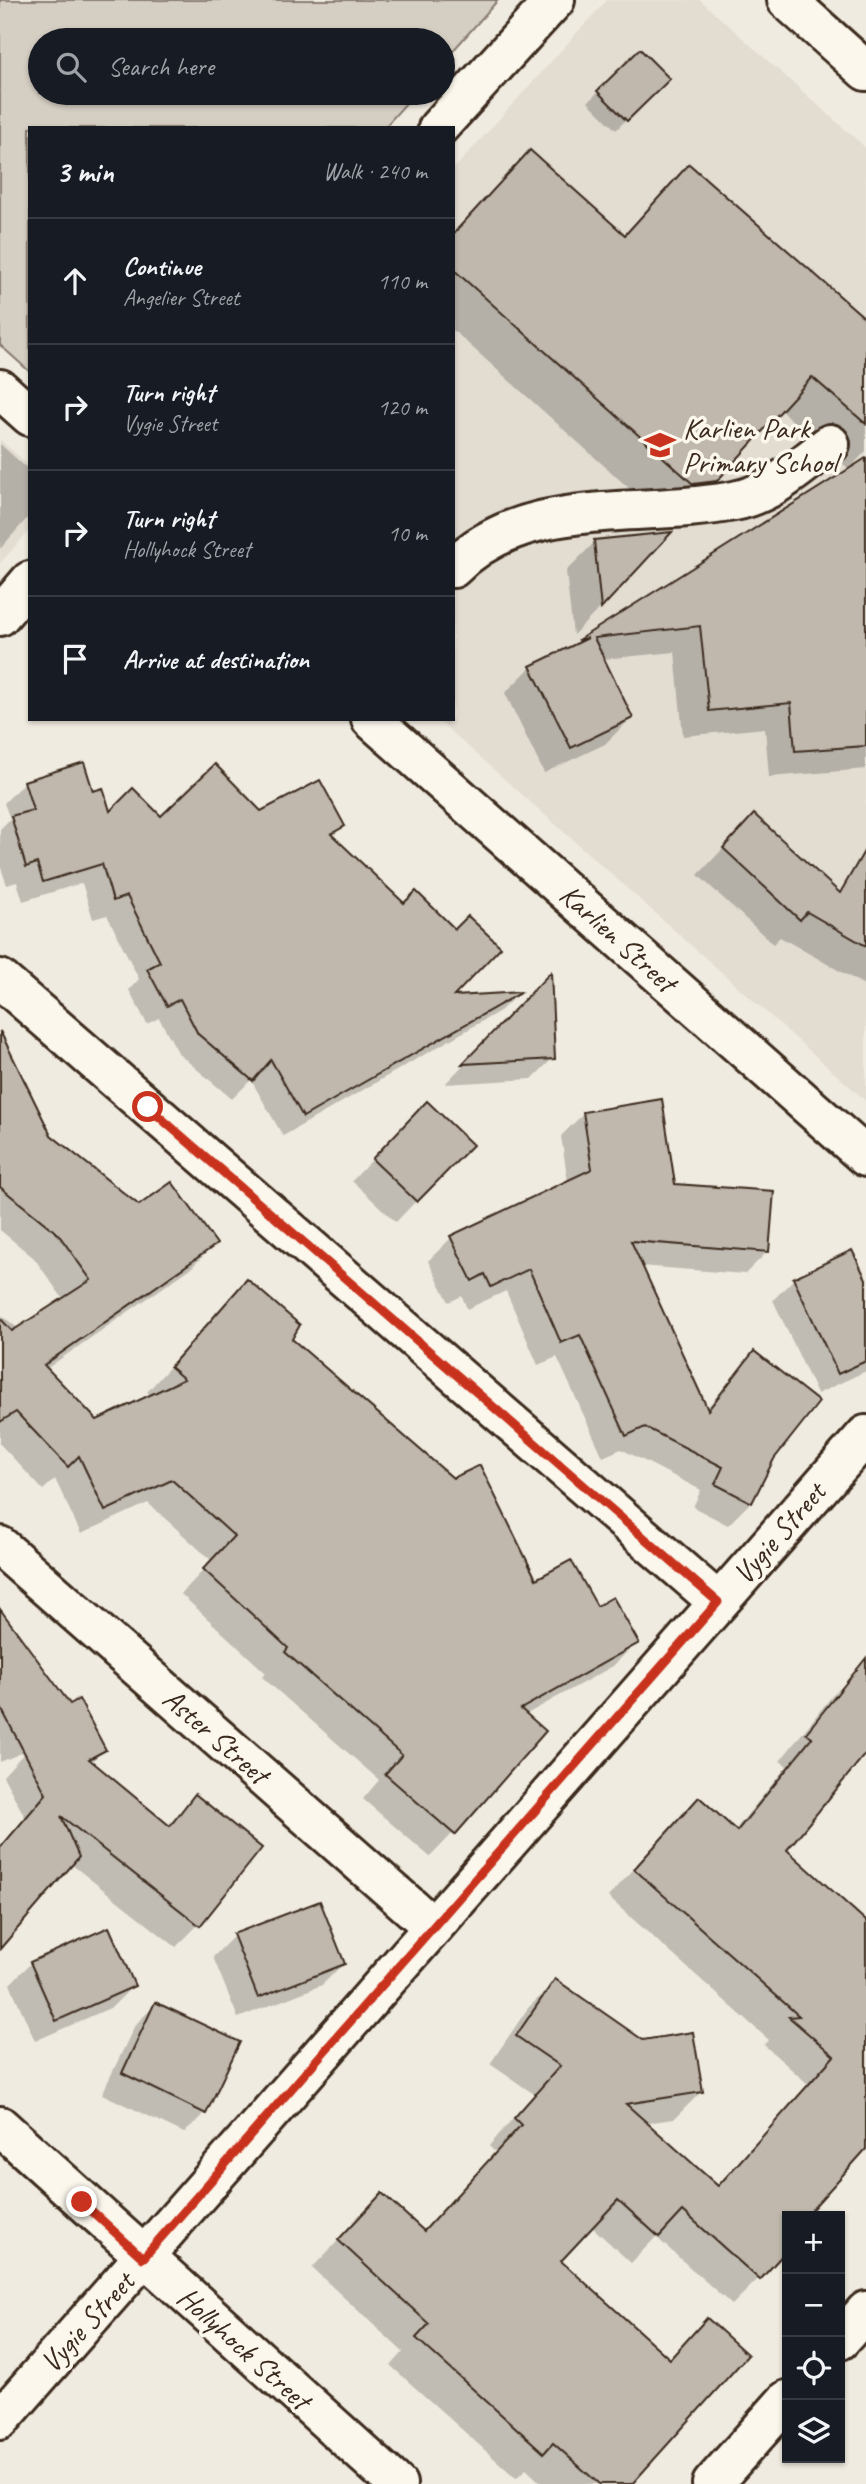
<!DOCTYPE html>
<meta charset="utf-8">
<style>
body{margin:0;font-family:Caveat,sans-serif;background:#20242c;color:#f1f3f6}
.controls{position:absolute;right:21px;bottom:21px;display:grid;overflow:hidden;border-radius:0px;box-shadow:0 2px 5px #0004}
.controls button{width:63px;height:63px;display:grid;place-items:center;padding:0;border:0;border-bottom:2px solid #363941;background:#171b24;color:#f1f3f6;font:35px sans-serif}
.stop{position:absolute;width:21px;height:21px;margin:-16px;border:5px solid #c8321e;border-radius:50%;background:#fff}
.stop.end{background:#c8321e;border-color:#fff;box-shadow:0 2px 7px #0008}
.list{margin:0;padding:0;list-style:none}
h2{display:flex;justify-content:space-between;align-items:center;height:91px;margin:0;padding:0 28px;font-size:30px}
h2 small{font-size:23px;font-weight:400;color:#9ea1a6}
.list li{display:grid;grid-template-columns:46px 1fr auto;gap:21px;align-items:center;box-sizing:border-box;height:126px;padding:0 28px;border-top:2px solid #363941}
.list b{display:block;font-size:26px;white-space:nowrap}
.list p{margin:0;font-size:23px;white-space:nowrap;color:#9ea1a6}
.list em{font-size:23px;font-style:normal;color:#9ea1a6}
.icon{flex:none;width:38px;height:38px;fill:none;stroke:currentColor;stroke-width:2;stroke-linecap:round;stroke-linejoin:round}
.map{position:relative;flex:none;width:866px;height:2484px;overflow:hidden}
.search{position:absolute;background:#171b24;box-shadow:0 2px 5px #0004;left:28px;top:28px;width:427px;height:77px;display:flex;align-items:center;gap:18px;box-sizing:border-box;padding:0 24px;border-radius:38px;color:#9ea1a6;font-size:26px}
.panel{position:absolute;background:#171b24;box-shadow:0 2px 5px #0004;left:28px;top:126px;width:427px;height:595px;border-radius:0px}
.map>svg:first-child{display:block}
.built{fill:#e2dcd1}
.green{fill:#d5cec3;stroke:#887c70;stroke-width:2}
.shadow{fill:#0003}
.building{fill:#c0b8ad;stroke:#3b2a1e;stroke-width:2}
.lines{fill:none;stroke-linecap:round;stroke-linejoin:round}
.minor-casing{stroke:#3b2a1e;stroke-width:44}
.minor{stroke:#fbf7ec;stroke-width:38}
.route{stroke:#c8321e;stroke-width:9}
.labels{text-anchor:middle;stroke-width:7;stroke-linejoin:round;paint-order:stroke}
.poi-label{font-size:30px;fill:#3b2a1e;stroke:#fbf7ec;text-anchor:start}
.street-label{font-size:30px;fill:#3b2a1e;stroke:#fbf7ec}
</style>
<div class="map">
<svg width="866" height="2484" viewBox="0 0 866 2484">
<rect width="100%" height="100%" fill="#f0ebe0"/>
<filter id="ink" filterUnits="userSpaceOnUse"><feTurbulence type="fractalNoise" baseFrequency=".0143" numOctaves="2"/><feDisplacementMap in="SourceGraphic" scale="14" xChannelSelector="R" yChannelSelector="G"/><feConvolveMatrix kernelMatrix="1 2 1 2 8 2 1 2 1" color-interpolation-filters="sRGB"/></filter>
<g filter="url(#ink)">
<g class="built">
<polygon points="607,0 700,0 866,148 866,1101 437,719 453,719 453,170"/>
<polygon points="0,440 30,466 30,530 0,563"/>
</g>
<polygon class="green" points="0,0 498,0 443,62 443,40 40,40 40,93 415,93 384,128 30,128 30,372 0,345"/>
<g class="shadow">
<polygon points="640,51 667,79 616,130 588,102"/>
<polygon points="530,152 623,236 689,166 866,321 866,451 849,469 780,410 683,513 660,516 453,330 453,234"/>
<polygon points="0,444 30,471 30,515 0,549"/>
<polygon points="847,472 866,502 866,769 769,777 765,728 683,736 675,652 603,659 631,718 605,744 544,773 505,693 531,667 572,648"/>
<polygon points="667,534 600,608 573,635 566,571 595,542"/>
<polygon points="83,764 92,793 110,814 161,818 261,813 343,826 332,837 450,998 518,994 500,1011 283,1136 251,1080 232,1099 179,1054 159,1018 147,1024 129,990 139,979 107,915 93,919 82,883 23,901 17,882 7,885 0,865 0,829 10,819 4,803 24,783"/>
<polygon points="754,816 838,893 845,887 866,899 866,986 780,937 773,944 698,875"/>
<polygon points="530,995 553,1058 532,1079 445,1084"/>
<polygon points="0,1096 139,1207 215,1244 191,1268 46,1369 97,1422 152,1396 147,1392 247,1282 290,1339 535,1581 597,1608 637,1642 613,1666 525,1715 453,1833 430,1857 363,1799 379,1780 262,1677 266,1673 181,1594 212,1561 148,1503 81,1534 55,1479 43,1490 0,1444 0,1314 19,1329 64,1300 34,1258 0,1230"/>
<polygon points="584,1113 674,1185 768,1251 745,1274 640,1266 705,1410 754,1353 773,1458 751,1502 728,1525 693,1507 701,1490 621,1449 603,1457 557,1357 538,1365 506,1291 467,1309 462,1296 449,1302 428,1261 451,1238 568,1182 561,1136"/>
<polygon points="406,1124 416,1201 396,1222 352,1181"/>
<polygon points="794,1279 866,1283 866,1371 817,1394 773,1300"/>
<polygon points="0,1612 69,1705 77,1697 104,1750 91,1762 167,1826 195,1797 260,1848 198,1925 176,1947 71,1864 0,1945 0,1847 25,1817 3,1776 26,1751 0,1762"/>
<polygon points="859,1670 866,1675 866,1750 785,1850 866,1923 866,2147 804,2216 787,2216 787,2235 759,2278 732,2305 656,2237 631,2263 591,2226 559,2261 669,2360 707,2321 629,2484 542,2484 526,2469 516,2478 391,2366 403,2352 312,2268 356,2222 423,2232 496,2153 489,2146 534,2094 490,2064 528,2008 555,1982 701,2092 674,2119 645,2123 717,2187 808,2084 764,2045 769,2040 608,1897 699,1799 735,1830 787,1766 780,1761 832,1696"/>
<polygon points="234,1936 343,1964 322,1985 238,2018 213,1957"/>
<polygon points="31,1963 133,1986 112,2007 35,2041 10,1984"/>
<polygon points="156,2004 205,2113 184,2133 102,2094 135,2025"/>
</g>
<g class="building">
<polygon points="640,49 670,79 627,121 597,91"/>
<polygon points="530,150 625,235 689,164 866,319 866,424 812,377 717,481 693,484 453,269 453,234"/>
<polygon points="866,458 866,746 795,751 791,703 709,711 700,626 594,638 633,718 571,748 530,666 588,638 578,640"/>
<polygon points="672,532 601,609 594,540"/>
<polygon points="84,762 93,791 103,788 110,811 133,788 161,816 215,764 261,811 320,780 345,826 331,834 404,903 416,891 455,929 468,916 501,947 454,996 522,992 303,1117 271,1060 253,1081 198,1034 180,999 167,1006 147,969 160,962 127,896 113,901 102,864 43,882 37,863 26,867 11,816 33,810 24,781"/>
<polygon points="754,814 840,893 866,848 866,946 807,912 800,920 723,848"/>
<polygon points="551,972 555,1059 462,1064"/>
<polygon points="0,1031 51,1135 139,1205 172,1182 217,1244 44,1365 97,1420 184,1379 170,1367 247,1279 300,1325 292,1339 453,1478 480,1465 536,1579 571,1560 597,1606 613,1597 639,1643 521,1709 546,1731 455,1835 385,1774 402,1755 285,1652 288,1648 203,1569 234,1536 172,1480 105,1511 79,1456 68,1467 16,1412 0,1422 0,1318 12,1331 91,1280 58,1234 0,1187"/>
<polygon points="662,1099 675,1184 774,1191 769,1252 631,1241 708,1410 754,1351 819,1402 774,1459 752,1503 715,1484 723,1467 645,1427 626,1436 580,1335 561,1343 529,1269 491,1287 485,1274 472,1281 450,1236 592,1169 583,1112"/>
<polygon points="427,1101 473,1145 417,1202 372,1159"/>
<polygon points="852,1250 866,1279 866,1361 838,1374 793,1278"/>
<polygon points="0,1609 70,1704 79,1699 106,1750 89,1759 170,1826 195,1794 262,1848 200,1926 61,1816 79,1857 0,1949 0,1848 46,1794 0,1706"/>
<polygon points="866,1658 866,1753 787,1850 866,1921 866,2149 806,2216 787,2216 787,2250 760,2280 683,2211 659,2237 618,2200 561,2261 670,2359 707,2318 748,2355 632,2484 599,2484 553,2443 544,2453 416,2338 429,2324 338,2240 382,2193 424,2231 521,2125 514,2118 560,2066 516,2036 555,1979 643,2040 693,2032 703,2092 626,2104 718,2186 834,2056 789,2017 799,2016 634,1869 699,1797 737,1831 812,1738 806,1733"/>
<polygon points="320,1901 345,1964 258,1998 233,1934"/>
<polygon points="109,1927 135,1986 56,2021 30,1962"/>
<polygon points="155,2002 240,2042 206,2114 122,2073"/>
</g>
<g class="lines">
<defs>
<g id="minor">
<polyline points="787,0 866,71"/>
<polyline points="438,128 555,0"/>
<polyline points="0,389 30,416"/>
<path d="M453 568C525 494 641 519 734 501 772 494 800 466 830 444"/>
<polyline points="0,616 30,581"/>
<polyline points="371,719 866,1157"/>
<polyline points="0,979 718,1602"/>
<polyline points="0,1546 433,1927"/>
<polyline points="0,2126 397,2484"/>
<polyline points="840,2340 866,2311"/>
<polyline points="0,2420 866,1435"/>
<polyline points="712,2484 787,2400"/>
</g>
</defs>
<use href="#minor" class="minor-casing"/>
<use href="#minor" class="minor"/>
</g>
</g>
<g class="lines" filter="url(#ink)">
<polyline class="route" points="82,2202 143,2258 718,1602 148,1107"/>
</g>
<defs>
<symbol id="school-bare" viewBox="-9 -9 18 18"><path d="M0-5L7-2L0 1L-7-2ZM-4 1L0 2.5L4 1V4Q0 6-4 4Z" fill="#c8321e" stroke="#fbf7ec" stroke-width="2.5" paint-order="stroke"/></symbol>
</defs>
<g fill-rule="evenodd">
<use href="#school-bare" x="638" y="423" width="44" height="44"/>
</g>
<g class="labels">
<g class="poi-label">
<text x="683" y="438">Karlien Park<tspan x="683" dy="34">Primary School</tspan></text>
</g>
<g class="street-label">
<text transform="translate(618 938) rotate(42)" y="10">Karlien Street</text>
<text transform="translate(779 1533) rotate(-49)" y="10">Vygie Street</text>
<text transform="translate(216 1736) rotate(41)" y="10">Aster Street</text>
<text transform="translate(87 2322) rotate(-48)" y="10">Vygie Street</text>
<text transform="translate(244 2348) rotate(42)" y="10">Hollyhock Street</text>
</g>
</g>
</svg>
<div class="controls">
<button>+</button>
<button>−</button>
<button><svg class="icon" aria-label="locate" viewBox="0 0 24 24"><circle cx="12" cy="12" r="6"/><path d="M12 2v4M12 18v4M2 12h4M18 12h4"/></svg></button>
<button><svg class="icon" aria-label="layers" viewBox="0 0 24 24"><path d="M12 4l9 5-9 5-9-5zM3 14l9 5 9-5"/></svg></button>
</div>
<div class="stop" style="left:148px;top:1107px"></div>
<div class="stop end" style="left:82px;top:2202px"></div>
<div class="search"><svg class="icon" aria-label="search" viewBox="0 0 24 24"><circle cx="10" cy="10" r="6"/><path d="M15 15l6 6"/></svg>Search here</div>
<section class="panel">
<h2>3 min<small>Walk · 240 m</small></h2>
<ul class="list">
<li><svg class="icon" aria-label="ahead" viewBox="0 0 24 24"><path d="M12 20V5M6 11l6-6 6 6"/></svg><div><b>Continue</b><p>Angelier Street</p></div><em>110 m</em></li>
<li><svg class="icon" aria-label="right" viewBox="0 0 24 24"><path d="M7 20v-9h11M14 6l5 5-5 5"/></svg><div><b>Turn right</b><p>Vygie Street</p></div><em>120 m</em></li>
<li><svg class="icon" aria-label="right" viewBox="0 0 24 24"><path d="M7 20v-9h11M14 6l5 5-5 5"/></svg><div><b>Turn right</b><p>Hollyhock Street</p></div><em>10 m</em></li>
<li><svg class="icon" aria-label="arrive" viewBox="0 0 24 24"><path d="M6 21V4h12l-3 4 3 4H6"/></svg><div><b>Arrive at destination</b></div></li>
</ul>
</section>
</div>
